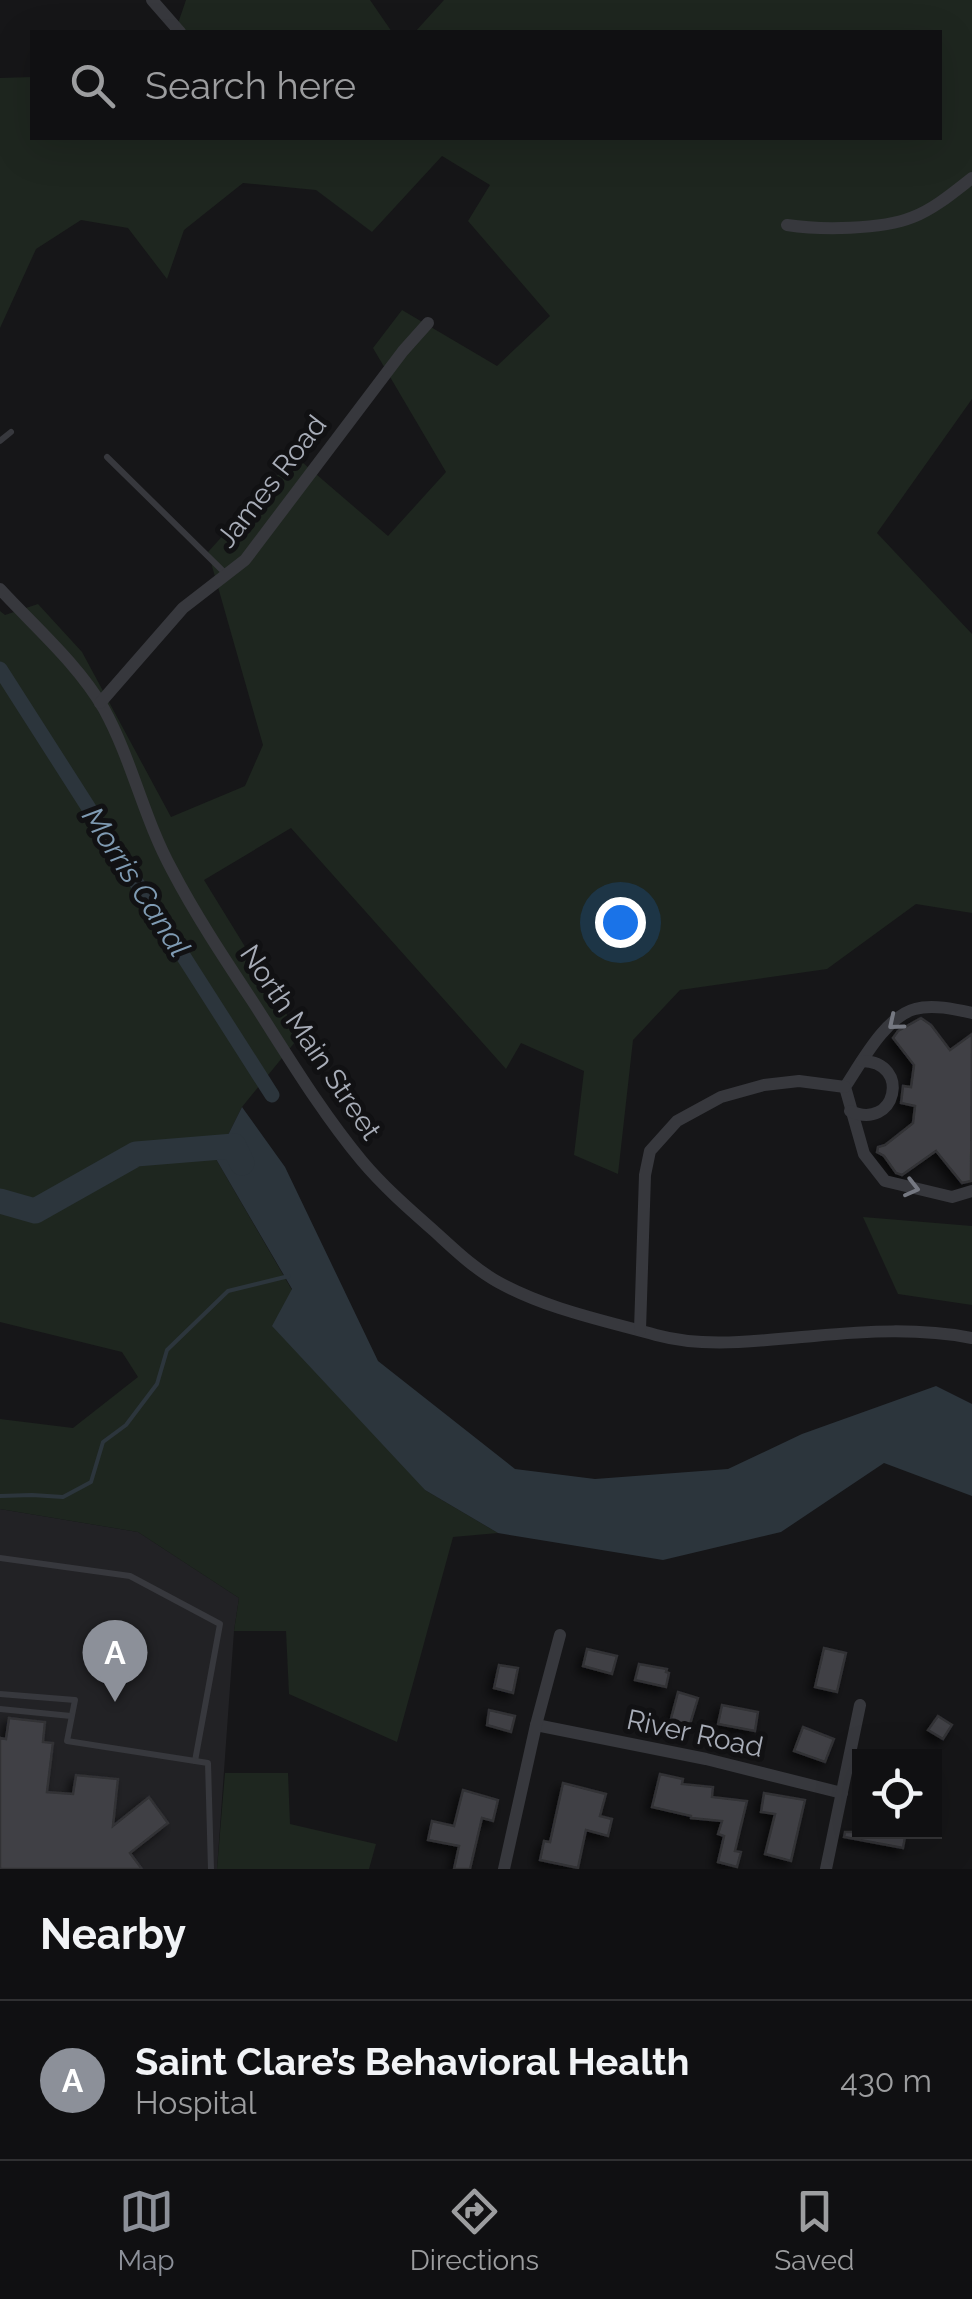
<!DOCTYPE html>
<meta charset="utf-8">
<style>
body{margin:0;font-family:Raleway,sans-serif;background:#19191b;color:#f1f3f6}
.controls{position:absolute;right:30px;bottom:30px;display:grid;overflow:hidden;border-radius:0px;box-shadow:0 10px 40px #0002}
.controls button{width:90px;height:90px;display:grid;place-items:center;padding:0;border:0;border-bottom:2px solid #303032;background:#101012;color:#f1f3f6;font:50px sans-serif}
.you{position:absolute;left:620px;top:922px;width:35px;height:35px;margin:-25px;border:8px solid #fff;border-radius:50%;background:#1a73e8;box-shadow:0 0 0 15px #1a73e833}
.badge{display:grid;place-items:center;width:65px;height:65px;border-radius:50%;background:#8c9099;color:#fff;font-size:32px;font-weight:700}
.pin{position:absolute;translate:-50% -82px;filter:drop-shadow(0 2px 5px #0008)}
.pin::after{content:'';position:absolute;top:52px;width:35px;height:30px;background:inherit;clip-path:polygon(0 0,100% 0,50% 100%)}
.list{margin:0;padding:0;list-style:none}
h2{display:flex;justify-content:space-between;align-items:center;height:130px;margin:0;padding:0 40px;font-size:42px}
h2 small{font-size:32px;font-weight:400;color:#9c9d9f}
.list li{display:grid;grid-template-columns:65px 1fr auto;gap:30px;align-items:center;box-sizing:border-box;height:160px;padding:0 40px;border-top:2px solid #303032}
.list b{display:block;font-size:38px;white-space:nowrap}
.list p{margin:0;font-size:32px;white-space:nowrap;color:#9c9d9f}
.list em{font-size:32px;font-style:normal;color:#9c9d9f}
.icon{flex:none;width:55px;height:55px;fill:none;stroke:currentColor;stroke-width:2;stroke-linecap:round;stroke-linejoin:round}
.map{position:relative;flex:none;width:972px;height:1869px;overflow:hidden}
.search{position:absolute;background:#101012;box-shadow:0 10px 40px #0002;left:30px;right:30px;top:30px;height:110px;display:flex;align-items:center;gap:25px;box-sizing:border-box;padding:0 35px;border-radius:0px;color:#9c9d9f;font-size:38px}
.sheet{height:290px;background:#101012}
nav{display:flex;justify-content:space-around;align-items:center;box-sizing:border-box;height:140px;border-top:2px solid #303032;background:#101012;font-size:28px;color:#9c9d9f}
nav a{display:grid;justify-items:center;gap:5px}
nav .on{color:#8c9099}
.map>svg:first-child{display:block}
.built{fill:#222225}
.green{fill:#1e261f}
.water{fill:#2c353c}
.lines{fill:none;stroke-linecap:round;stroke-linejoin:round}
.stream{stroke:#2c353c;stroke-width:4}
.canal{stroke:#2c353c;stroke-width:15}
.river{stroke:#2c353c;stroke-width:25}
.building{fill:#404145;stroke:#303034;stroke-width:2.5;filter:url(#shadow)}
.service{stroke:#37383d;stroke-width:6}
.minor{stroke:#37383d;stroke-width:12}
.oneway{stroke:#757881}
.labels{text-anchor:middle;stroke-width:10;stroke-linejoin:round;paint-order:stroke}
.street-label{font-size:28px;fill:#a8adb8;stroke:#111113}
.water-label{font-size:30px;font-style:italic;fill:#7f9bb3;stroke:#111113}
</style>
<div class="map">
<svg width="972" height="1869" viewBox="0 0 972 1869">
<defs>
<filter id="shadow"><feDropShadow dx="-5" dy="5" stdDeviation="5" flood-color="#0009"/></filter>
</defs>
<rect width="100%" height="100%" fill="#161618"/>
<polygon class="built" points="0,1509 138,1532 239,1598 234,1631 217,1869 0,1869"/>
<g class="green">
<polygon points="186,0 370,0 392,32 175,32"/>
<polygon points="444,0 972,0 972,399 877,533 972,634 972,913 916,904 827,969 680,990 633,1040 618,1174 574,1155 584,1071 521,1043 506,1069 291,828 204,880 300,1036 242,1107 216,1159 292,1290 425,1490 498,1533 453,1537 397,1742 289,1694 286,1631 234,1631 239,1598 138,1532 0,1509 0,1419 73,1428 138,1377 122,1352 0,1322 0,611 5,615 38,604 82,652 171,817 245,786 263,745 208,552 295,456 388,536 446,472 373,348 402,310 497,366 550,316 468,221 490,185 442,156 372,232 316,190 243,183 184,230 167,279 128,228 81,220 36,249 0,328 0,78 32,77 32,138 940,138 940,32 415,32"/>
<polygon points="863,1217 972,1226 972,1305 898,1294"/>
<polygon points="225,1773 288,1773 290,1824 376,1844 369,1869 217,1869"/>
</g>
<polygon class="water" points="242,1107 285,1167 378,1361 515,1469 595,1479 728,1469 802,1434 936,1386 972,1404 972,1496 884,1463 781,1532 663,1560 498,1533 425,1490 272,1326 292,1289 216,1159"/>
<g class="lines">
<polyline class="stream" points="0,1496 32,1495 63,1497 91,1482 103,1442 126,1425 157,1384 167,1350 228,1291 289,1276"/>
<polyline class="canal" points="0,669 272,1095"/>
<polyline class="river" points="0,1201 35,1211 136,1154 234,1146 242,1163"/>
</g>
<g class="building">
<polygon points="921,1018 931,1025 950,1050 972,1034 971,1181 962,1183 936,1151 902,1175 896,1173 884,1156 877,1152 878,1147 885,1145 913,1123 915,1106 901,1103 903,1086 911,1087 914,1065 893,1038 898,1031"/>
<polygon points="824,1648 846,1653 837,1692 815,1687"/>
<polygon points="587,1649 617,1656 612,1674 583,1666"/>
<polygon points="639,1664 667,1669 666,1672 669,1673 666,1687 635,1680"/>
<polygon points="499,1665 518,1668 513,1693 494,1688"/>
<polygon points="678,1692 698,1698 688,1731 669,1726"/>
<polygon points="722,1705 758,1712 755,1731 718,1724"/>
<polygon points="489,1710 515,1716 511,1732 487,1725"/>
<polygon points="938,1716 952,1725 943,1739 928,1730"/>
<polygon points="9,1718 45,1722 43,1742 53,1743 47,1792 73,1794 76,1775 118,1779 113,1826 149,1797 168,1823 130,1853 142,1869 0,1869 0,1738 6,1739"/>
<polygon points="803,1727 834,1739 825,1762 794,1751"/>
<polygon points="660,1774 683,1779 682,1784 713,1787 712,1797 747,1801 735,1851 741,1852 737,1867 718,1862 724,1836 718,1834 722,1821 691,1818 691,1816 652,1807"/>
<polygon points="563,1783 606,1794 600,1816 612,1819 608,1836 586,1830 578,1868 540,1860 544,1841 550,1842"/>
<polygon points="463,1790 498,1800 493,1821 482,1818 470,1869 454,1869 459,1846 428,1840 432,1821 454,1826"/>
<polygon points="764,1793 805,1800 791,1861 765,1854 775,1814 761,1812"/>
<polygon points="845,1832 906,1832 903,1848 844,1837"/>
</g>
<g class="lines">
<g class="service">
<polyline points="0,441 11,432"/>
<polyline points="107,457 226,574"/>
<polyline points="0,1558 130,1576 220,1624 195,1761"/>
<polyline points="0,1694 75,1700 67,1741 208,1763 211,1869"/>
<polyline points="0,1709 71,1716"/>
</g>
<g class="minor">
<polyline points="152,0 180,32"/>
<path d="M787 225C820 230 881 230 913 217 934 209 954 192 972 178"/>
<path d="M0 589C35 627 78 664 104 709 132 760 144 819 172 870 196 916 226 961 255 1005 289 1058 322 1113 362 1161 383 1186 408 1208 433 1230 453 1248 473 1268 498 1282 547 1309 602 1320 656 1335 708 1349 760 1340 814 1336 866 1331 920 1328 972 1338"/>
<polyline points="100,703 183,608 245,560 403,351 428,323"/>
<path d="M972 1013C955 1009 932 1004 915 1009 886 1016 861 1063 845 1087L864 1154 885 1181 952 1197 972 1191"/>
<path d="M850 1111C896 1132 912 1062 862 1061"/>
<polyline points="640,1330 645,1175 650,1151 677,1121 721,1097 764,1085 799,1081 845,1087"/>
<polyline points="536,1725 706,1759 842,1793"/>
<polyline points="504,1869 536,1725 560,1635"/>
<polyline points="826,1869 860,1705"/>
</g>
</g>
<defs><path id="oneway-chevron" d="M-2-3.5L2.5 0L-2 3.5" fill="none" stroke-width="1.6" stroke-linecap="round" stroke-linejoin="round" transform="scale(2.5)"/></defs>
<g class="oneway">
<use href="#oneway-chevron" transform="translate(895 1023) rotate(140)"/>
<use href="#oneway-chevron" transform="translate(912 1188) rotate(14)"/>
</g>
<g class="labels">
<g class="street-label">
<text transform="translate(271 481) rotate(-52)" y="10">James Road</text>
<text transform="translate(311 1042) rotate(56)" y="10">North Main Street</text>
<text transform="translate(695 1733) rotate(12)" y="10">River Road</text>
</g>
<g class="water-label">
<text transform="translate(136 882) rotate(57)" y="10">Morris Canal</text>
</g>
</g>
</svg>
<div class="controls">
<button><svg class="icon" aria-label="locate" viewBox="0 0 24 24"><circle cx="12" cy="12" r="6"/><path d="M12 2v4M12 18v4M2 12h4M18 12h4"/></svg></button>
</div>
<div class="you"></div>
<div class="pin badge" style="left:115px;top:1702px">A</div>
<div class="search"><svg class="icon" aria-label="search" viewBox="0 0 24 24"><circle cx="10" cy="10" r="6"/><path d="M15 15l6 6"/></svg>Search here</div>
</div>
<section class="sheet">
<h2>Nearby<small></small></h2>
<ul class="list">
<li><span class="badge">A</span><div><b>Saint Clare’s Behavioral Health</b><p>Hospital</p></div><em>430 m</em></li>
</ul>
</section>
<nav>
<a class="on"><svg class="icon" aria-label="map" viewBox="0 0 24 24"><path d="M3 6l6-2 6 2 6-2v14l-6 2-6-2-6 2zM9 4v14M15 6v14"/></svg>Map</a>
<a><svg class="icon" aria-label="directions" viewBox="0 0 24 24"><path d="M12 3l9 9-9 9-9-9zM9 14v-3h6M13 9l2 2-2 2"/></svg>Directions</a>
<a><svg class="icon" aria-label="saved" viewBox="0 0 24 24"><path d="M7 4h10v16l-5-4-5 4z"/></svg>Saved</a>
</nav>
